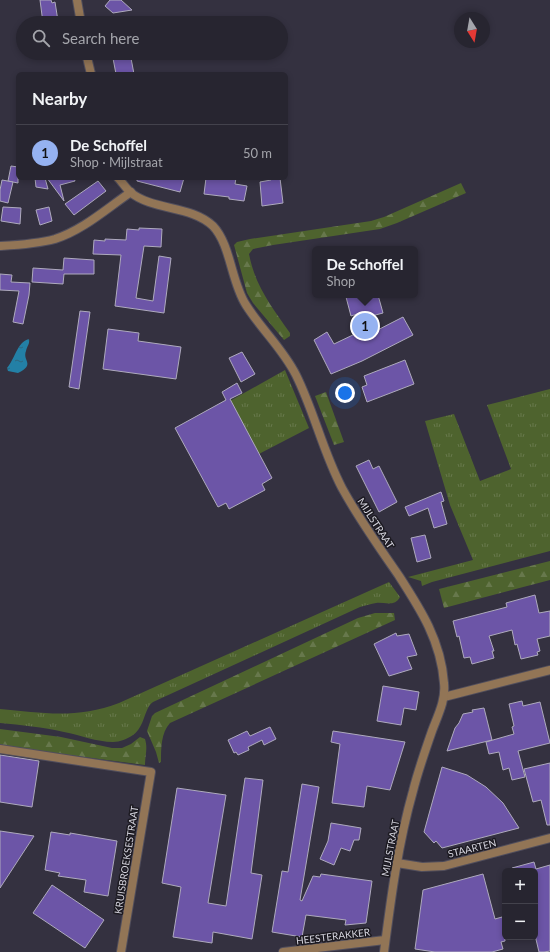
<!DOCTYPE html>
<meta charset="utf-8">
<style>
body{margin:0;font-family:Lato,sans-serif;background:#2f2d38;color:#f1f3f6}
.controls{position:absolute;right:12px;bottom:12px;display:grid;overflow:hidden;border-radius:6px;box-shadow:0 2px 6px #0003}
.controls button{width:36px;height:36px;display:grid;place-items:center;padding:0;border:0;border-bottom:1px solid #43424c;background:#272530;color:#f1f3f6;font:20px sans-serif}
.compass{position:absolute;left:454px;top:12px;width:36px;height:36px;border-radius:50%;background:#272530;box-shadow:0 2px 6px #0003;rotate:169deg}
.you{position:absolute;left:345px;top:393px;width:14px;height:14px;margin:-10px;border:3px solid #fff;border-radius:50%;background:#1a73e8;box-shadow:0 0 0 6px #1a73e833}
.badge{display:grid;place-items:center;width:26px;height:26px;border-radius:50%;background:#95b2f1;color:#111;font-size:13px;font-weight:700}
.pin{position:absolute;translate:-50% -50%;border:2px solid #fff;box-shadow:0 1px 4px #0006}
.popup{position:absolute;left:312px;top:246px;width:106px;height:52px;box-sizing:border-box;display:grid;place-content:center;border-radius:6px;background:#272530;filter:drop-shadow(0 1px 3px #0005);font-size:13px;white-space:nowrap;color:#a4a5ab}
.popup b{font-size:15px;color:#f1f3f6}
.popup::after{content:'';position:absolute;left:50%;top:100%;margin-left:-8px;border:8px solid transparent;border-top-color:#272530}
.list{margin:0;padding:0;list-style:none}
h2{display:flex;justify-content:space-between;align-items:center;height:52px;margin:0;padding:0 16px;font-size:17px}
h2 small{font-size:13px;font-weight:400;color:#a4a5ab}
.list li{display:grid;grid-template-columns:26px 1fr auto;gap:12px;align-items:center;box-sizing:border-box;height:56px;padding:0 16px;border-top:1px solid #43424c}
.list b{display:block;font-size:15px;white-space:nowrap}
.list p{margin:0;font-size:13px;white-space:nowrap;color:#a4a5ab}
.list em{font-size:13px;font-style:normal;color:#a4a5ab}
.icon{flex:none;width:22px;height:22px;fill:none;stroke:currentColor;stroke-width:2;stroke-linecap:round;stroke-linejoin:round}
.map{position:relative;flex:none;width:550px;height:952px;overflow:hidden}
.search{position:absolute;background:#272530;box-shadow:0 2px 6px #0003;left:16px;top:16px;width:272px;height:44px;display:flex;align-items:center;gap:10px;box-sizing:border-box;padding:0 14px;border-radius:22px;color:#a4a5ab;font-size:15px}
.panel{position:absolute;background:#272530;box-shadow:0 2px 6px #0003;left:16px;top:72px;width:272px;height:108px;border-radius:6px}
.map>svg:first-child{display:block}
.grass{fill:url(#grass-tufts)}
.forest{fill:url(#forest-firs)}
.water{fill:url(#water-ripples)}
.building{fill:#6c55a7;stroke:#aeaabd}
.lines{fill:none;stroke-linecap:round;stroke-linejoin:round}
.minor-casing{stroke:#514e5c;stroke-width:10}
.tertiary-casing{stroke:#514e5c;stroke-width:10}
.minor{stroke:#927556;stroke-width:8}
.tertiary{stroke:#927556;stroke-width:8}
.labels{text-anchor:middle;stroke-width:3;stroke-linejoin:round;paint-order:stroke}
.street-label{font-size:10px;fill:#d5d4de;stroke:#1c1a21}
</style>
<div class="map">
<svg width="550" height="952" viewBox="0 0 550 952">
<defs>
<pattern id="grass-tufts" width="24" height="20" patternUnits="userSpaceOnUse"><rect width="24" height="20" fill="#4e632e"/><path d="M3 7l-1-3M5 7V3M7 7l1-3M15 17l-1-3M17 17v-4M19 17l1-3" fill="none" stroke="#67784c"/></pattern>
<pattern id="forest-firs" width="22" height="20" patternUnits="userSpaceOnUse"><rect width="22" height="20" fill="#4e632e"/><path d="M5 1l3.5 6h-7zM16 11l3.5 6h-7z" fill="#67784c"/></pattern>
<pattern id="water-ripples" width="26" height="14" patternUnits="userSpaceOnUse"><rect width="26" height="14" fill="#2380a6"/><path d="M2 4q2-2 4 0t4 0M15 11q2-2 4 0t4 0" fill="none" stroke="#2f667e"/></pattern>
</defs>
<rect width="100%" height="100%" fill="#343140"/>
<g class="grass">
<polygon points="285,370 309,428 249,459 221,406"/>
<polygon points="550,389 550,551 432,582 422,586 421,581 408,577 473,560 450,505 425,421 454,414 480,481 511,469 487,405"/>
<path d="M389 582 400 597C395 607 385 602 376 603 371 604 366 605 360 607L153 702C144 708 145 727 133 735 127 739 120 742 113 742 97 742 80 735 64 732 43 727 21 725 0 723V709C42 713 78 719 119 703Z"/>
</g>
<g class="forest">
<path d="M461 183 466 193 397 223 380 229 273 245 253 249 249 254C255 286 272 307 290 333V336L284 340 253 303 247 293 234 245 237 242 250 239 371 221 384 217Z"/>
<polygon points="326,392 344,442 334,445 315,396"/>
<polygon points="550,561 550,580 444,608 439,589"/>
<path d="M375 613H394L395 620 170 723C161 733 161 748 161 762L159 763 156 752 147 731 152 716 155 713 358 618Z"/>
<path d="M0 729 61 737 112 748H122L131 744 140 737 145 739C148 749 145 755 145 765L0 746Z"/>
</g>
<path class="water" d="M29 339C30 344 27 346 26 351 22 361 36 364 18 373L8 371 7 368C15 359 17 342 29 339Z"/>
<g class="building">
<polygon points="40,0 51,0 52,3 55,2 58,21 43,23"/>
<polygon points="110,0 121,0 132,10 113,13 105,6"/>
<polygon points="112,53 130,53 134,74 116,74"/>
<polygon points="11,166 18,167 18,183 8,181"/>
<polygon points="35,178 45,178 48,189 36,187"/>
<polygon points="47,178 74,178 75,181 60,185 64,201"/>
<polygon points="137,178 184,178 180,192 137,181"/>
<polygon points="206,178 236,178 235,184 247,186 244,201 229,199 229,197 204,194"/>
<polygon points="271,178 280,178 283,203 262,206 260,182 271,180"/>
<polygon points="2,180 13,182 8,203 0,201 0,190"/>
<polygon points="98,181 106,191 74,215 65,204"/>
<polygon points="3,207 21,208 20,224 1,221"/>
<polygon points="49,207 52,221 40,225 36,210"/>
<polygon points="139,228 162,229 161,247 144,246 136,298 153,301 159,256 171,258 164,313 115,306 121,255 93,254 94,240 105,241 105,239 126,240 127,229 139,230"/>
<polygon points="64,258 94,260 94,274 64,274 63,284 32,282 33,268 63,270"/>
<polygon points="0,274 12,275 11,282 30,283 29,295 23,324 13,322 19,291 0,290"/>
<polygon points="354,295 378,295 383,313 364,318 363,312 351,316 346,297"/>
<polygon points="80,311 90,312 79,389 69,387"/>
<polygon points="403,317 413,335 362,361 331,374 314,340 327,332 334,344 357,333 360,339"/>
<polygon points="108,329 139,333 138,341 181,347 176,379 103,369"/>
<polygon points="242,352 255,374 241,382 229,358"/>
<polygon points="405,360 414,384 367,402 362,387 367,385 364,376"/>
<polygon points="237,383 242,393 230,399 272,478 262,484 265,490 229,509 226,503 218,507 175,428 226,400 222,392"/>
<polygon points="369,460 373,469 379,466 397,502 379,512 356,466"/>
<polygon points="441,492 444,501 441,502 447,524 434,528 428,508 409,516 405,507"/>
<polygon points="425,535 431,558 417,562 411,538"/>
<polygon points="535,595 539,613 550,611 550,636 537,639 540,651 537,652 538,655 521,659 517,644 515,645 512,630 489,636 494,651 492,651 494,658 472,664 470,657 464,658 459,636 457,637 453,621 507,607 506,603"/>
<polygon points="396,633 397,636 409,634 417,655 407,657 412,669 389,676 374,644"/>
<polygon points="383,686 419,692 416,710 404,708 401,725 377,721"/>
<polygon points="522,701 523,706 540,702 550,743 518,751 525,777 512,780 509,768 503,770 499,752 489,754 486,742 514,734 512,727 514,726 509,704"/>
<polygon points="484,708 492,740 447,751 455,728 459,723 463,714 473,712 472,710"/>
<polygon points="270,727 276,739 264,745 262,740 248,747 249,750 238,755 236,752 234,753 228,740 247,731 250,736"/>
<polygon points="333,731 405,742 390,790 367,786 364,807 332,803 340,744 331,742"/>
<polygon points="0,755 39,761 32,807 0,802"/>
<polygon points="550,763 550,825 547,825 541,800 533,802 524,769"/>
<polygon points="442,767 467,775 486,787 503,803 519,828 442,848 436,841 434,843 424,832"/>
<polygon points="245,778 263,780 251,873 262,875 252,939 213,932 212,943 173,937 181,887 162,883 177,788 226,795 208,903 226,906"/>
<polygon points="302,784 319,787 300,900 302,901 313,876 320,877 321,874 372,881 366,923 345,925 346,920 306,915 302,937 272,932 282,871 288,872"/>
<polygon points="331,823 361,828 359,840 354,840 350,851 341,848 334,865 320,859 328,841"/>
<polygon points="0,831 34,836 0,888"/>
<polygon points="51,832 70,835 70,833 117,841 108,896 84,892 86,880 58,876 60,873 45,870"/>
<polygon points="534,862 536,869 550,865 550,951 544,952 539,952 535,935 535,871 512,871 512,868"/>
<polygon points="483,874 495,919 502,917 505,927 505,941 501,942 503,949 492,952 435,952 415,949 423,890"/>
<polygon points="52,885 104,920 85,948 33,913"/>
</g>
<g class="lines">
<defs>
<g id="minor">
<polyline points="444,697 550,670"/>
<polyline points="0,749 151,772 121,952"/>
<polyline points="397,863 422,867 444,866 550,838"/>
<polyline points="283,952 385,940"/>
</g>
<g id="tertiary">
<polyline points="77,0 81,23"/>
<polyline points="86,53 91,74"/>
<path d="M118 178C122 182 126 188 130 192 153 211 191 205 213 226 231 245 231 282 246 305 261 329 283 349 296 375 314 411 323 452 342 488 359 519 379 547 399 576 421 610 441 641 444 683 446 700 438 715 432 731 425 751 418 771 413 791 398 844 391 898 384 952"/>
<path d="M0 246C18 245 37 244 55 239 83 230 106 209 131 192"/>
</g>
</defs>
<use href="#minor" class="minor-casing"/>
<use href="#tertiary" class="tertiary-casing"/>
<use href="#minor" class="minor"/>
<use href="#tertiary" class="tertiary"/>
</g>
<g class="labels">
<g class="street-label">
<text transform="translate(376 523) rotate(57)" y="4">MIJLSTRAAT</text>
<text transform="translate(390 848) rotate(-79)" y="4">MIJLSTRAAT</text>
<text transform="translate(472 848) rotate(-14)" y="4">STAARTEN</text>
<text transform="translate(126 860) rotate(-81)" y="4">KRUISBROEKSESTRAAT</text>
<text transform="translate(333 936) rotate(-7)" y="4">HEESTERAKKER</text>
</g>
</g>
</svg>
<div class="controls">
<button>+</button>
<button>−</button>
</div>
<svg class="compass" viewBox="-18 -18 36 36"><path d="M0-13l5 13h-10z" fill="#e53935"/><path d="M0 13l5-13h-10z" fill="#a4a5ab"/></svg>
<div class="you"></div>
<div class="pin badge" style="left:365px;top:326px">1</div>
<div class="popup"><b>De Schoffel</b>Shop</div>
<div class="search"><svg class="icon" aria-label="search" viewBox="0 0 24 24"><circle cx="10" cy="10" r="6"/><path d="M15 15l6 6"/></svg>Search here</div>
<section class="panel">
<h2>Nearby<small></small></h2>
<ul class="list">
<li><span class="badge">1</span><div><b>De Schoffel</b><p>Shop · Mijlstraat</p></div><em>50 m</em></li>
</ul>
</section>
</div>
